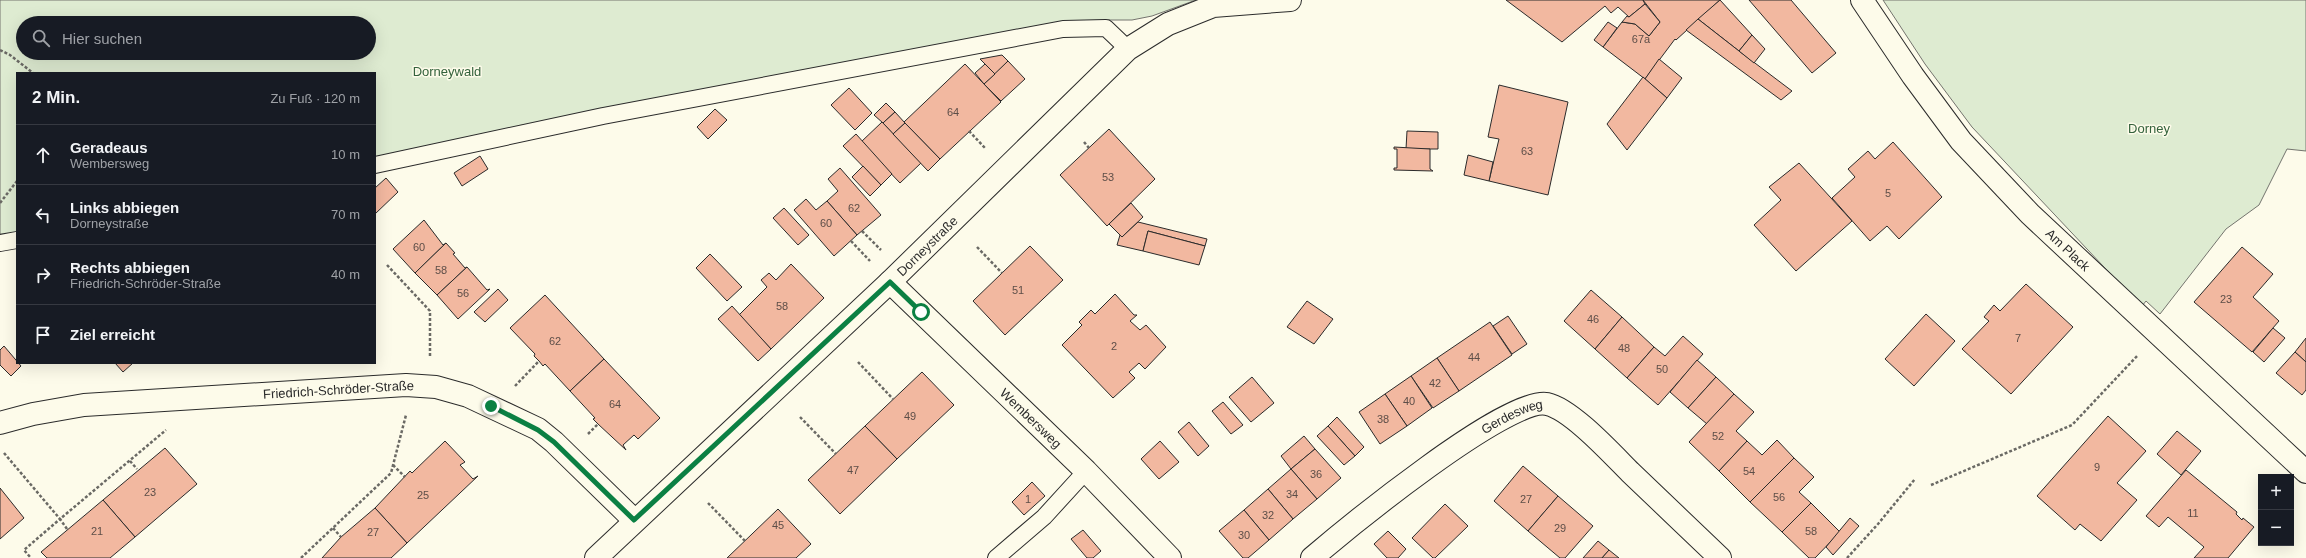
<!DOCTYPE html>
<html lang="de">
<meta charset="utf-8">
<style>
body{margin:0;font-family:Arial,sans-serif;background:#20242c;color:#f1f3f6}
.controls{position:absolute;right:12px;bottom:12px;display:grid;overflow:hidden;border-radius:0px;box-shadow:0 4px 16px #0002}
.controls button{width:36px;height:36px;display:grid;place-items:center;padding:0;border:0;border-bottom:1px solid #363941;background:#171b24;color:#f1f3f6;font:20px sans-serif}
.stop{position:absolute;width:12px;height:12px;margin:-9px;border:3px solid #0b8043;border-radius:50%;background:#fff}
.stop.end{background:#0b8043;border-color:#fff;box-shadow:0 1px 4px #0008}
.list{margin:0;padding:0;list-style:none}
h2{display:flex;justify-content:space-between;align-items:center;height:52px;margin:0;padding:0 16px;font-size:17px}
h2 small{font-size:13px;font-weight:400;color:#9ea1a6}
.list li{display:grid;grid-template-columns:26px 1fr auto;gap:12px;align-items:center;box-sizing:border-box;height:60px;padding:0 16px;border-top:1px solid #363941}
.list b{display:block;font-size:15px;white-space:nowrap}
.list p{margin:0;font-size:13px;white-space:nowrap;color:#9ea1a6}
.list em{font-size:13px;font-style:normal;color:#9ea1a6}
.icon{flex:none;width:22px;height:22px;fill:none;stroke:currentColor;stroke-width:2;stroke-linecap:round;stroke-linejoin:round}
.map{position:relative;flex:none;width:2306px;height:558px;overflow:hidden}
.search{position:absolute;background:#171b24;box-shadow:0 4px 16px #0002;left:16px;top:16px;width:360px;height:44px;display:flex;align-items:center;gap:10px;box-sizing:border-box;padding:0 14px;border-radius:22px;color:#9ea1a6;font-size:15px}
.panel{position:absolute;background:#171b24;box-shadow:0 4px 16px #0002;left:16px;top:72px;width:360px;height:292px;border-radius:0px}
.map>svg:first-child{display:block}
.green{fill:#deebd1;stroke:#74746e;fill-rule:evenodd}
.building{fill:#f2b8a0;stroke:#2b2b2b}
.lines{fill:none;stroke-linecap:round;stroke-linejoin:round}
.service-casing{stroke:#2b2b2b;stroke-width:18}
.minor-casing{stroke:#2b2b2b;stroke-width:24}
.path{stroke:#6a6964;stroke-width:2.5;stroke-dasharray:3 2;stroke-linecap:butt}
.service{stroke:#fdfbea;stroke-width:16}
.minor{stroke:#fdfbea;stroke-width:22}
.route{stroke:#0b8043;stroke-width:5}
.labels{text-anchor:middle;stroke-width:3;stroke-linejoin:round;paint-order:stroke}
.number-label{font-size:11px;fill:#5d4e48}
.park-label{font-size:13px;fill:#34623c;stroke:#fdfbea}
.street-label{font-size:13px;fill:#2b2b2b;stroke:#fdfbea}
</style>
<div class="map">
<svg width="2306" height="558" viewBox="0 0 2306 558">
<rect width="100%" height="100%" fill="#fdfbea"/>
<g class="green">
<path d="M0 0H1196L1152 16 1132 20H1109L1055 27 375 159V73H17V235L0 238ZM23 23H369V53H23Z"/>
<polygon points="1883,0 2306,0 2306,151 2287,149 2259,205 2226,229 2160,314 2146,301 2142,306 2120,284 1972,127 1925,64"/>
</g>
<g class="building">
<polygon points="1506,0 1643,0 1645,4 1629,17 1618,7 1611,13 1605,6 1562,42"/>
<polygon points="1720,0 1676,40 1675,39 1645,79 1603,47 1622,22 1635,24 1649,36 1660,22 1643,0"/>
<polygon points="1720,0 1752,35 1739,51 1698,19"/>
<polygon points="1749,0 1791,0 1836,53 1812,73"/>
<polygon points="1645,4 1660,22 1649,36 1635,24 1622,22 1627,16 1629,17"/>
<polygon points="1698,19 1739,51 1792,91 1781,100 1686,30"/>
<polygon points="1608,22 1617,28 1603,47 1594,40"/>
<polygon points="1752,35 1765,49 1754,63 1739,51"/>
<polygon points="1002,55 1008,61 995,74 980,59"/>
<polygon points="1659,59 1682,78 1667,98 1645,79"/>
<polygon points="1008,61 1025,79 1001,101 984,84"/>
<polygon points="965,64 1001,102 940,159 904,122"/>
<polygon points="985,64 995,74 984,84 975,73"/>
<polygon points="1643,77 1667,98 1627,150 1607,124"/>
<polygon points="1499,85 1568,102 1548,195 1489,181 1499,139 1488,137"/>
<polygon points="849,88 872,113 855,130 831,105"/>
<polygon points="886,103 895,112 883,123 874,115"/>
<polygon points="715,109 727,120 708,139 697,127"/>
<polygon points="895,112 905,123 893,134 883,123"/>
<polygon points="882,122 921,163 900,183 861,142"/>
<polygon points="905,123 940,159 928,171 893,134"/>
<polygon points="1109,129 1155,179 1107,226 1060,175"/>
<polygon points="1407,131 1438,132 1438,149 1406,149"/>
<polygon points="856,134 892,174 881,185 843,146"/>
<polygon points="1893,142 1942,197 1899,239 1887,226 1870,241 1832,198 1855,177 1848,169 1868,151 1875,159"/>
<polygon points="1394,147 1430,149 1430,169 1433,171 1394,170 1394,168 1397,168 1397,149 1394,149"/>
<polygon points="1468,155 1493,162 1489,181 1464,175"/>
<polygon points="480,156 488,169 462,186 454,173"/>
<polygon points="1799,163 1852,221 1796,271 1754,225 1781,200 1769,187"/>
<polygon points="863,166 881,185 870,196 852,177"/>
<polygon points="840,168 881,215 857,235 827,201 838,191 828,179"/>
<polygon points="386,178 398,192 375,214 375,188"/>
<polygon points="806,199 816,210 827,201 857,235 834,256 794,210"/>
<polygon points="1131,203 1143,217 1122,237 1109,224"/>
<polygon points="784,208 809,235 798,245 773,218"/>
<polygon points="424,220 443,245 446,243 415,273 393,249"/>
<polygon points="1138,222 1207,239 1205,246 1148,231 1143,251 1117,245 1120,235 1122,237"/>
<polygon points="1148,231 1205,246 1199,265 1143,251"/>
<polygon points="446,243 455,253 453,254 465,268 467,267 437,295 415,273"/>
<polygon points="1030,246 1063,280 1005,335 973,301"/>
<polygon points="2242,247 2273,274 2253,297 2279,321 2252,352 2194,302"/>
<polygon points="710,254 742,287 727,301 696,268"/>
<polygon points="791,264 824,298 771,349 739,315 767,287 761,280 769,273 776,280"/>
<polygon points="467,267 487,290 490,289 458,319 437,295"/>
<polygon points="2026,284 2073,327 2011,394 1962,349 1989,321 1984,317 1994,305 2000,311"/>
<polygon points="498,289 508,300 485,322 474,312"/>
<polygon points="1591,290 1622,317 1595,349 1564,321"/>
<polygon points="1115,294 1134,315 1137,315 1130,321 1140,330 1146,325 1166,347 1145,369 1139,363 1129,372 1135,378 1113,398 1062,345 1082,325 1079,322 1091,310 1095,314"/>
<polygon points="545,295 604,359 570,391 545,364 543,366 539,361 534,356 535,354 510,328"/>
<polygon points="1307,301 1333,319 1314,344 1287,327"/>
<polygon points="732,306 771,349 758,361 718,319"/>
<polygon points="1926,314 1955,341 1914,386 1885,359"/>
<polygon points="1508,316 1527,344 1512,354 1493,326"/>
<polygon points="1622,317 1654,347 1627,378 1595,349"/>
<polygon points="1490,322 1512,355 1459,391 1437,358"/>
<polygon points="2273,328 2285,338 2264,362 2253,352"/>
<polygon points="1683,336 1703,354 1658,405 1627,378 1654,347 1665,356"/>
<polygon points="2306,338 2306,362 2295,352"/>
<polygon points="4,346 21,366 11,376 0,365 0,350"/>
<polygon points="2295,352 2306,362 2306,390 2302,395 2276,373"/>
<polygon points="1437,358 1459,391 1433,408 1411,376"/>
<polygon points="604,359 660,418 638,439 634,435 623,445 626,450 598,424 593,419 595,418 570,391"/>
<polygon points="1697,360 1716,377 1688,408 1670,392"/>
<polygon points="115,363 133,363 123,372"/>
<polygon points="922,372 954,405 897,459 865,426"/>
<polygon points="1411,376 1432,408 1407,426 1385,394"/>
<polygon points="1252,377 1274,403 1251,422 1229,397"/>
<polygon points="1716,377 1734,394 1707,424 1688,408"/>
<polygon points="1385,394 1407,426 1380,444 1359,412"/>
<polygon points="1734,394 1754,412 1736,431 1747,441 1719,471 1689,442"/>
<polygon points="1223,402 1243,425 1231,434 1212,411"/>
<polygon points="2108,416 2146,451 2117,483 2137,500 2101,541 2080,524 2075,530 2037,496"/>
<polygon points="1337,417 1364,447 1355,456 1328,426"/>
<polygon points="1189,422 1209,446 1198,456 1178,432"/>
<polygon points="865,426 897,459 840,514 808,480"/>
<polygon points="1328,426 1355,456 1344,465 1317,436"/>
<polygon points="2177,431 2201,451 2181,475 2157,454"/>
<polygon points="1304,436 1315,449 1291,469 1281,456"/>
<polygon points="1777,440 1794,458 1750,502 1719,471 1747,441 1762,455"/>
<polygon points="445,441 465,462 460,465 473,479 478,476 407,543 375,508 410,471 412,473"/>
<polygon points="1160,441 1179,462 1159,479 1141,459"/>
<polygon points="165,448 197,484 135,537 103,500"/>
<polygon points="1315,449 1341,478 1317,499 1291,469"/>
<polygon points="1794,458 1814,477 1799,492 1811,503 1782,532 1750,502"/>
<polygon points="1523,466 1558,496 1528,531 1494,501"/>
<polygon points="1291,469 1317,499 1293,519 1268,489"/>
<polygon points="2186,470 2237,512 2236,514 2242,520 2243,518 2254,527 2228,558 2194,558 2204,547 2168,517 2159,527 2146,516"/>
<polygon points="1032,482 1045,496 1024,515 1012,502"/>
<polygon points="0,488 24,518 0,539"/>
<polygon points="1268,489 1293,519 1269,540 1244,510"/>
<polygon points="1558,496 1593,526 1565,558 1560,558 1528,531"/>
<polygon points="103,500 135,537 110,558 47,558 41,552"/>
<polygon points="1811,503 1840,532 1815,558 1809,558 1782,532"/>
<polygon points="1445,504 1468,526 1435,558 1433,558 1412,538"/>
<polygon points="375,508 407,543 391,558 322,558 341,537"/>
<polygon points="778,509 811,544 796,558 727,558"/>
<polygon points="1244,510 1269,540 1248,558 1243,558 1219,531"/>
<polygon points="1850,518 1859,526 1833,555 1826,547"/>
<polygon points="1083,530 1101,551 1093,558 1087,558 1071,539"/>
<polygon points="1388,531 1406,549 1398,558 1387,558 1374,544"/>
<polygon points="1598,541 1609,550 1602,558 1583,558"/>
<polygon points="1609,550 1619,558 1602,558"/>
</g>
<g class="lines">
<defs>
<g id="service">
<polyline points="375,165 603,116 1063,29 1106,28 1128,49"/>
<polyline points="0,243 17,240"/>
<polyline points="996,558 1044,517 1086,471"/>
</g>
<g id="minor">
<path id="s1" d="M1862 0 1913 76 1961 141 2030 214 2306 472"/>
<path id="s2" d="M890 282 1086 471 1170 558"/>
<path id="s3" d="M0 423 33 414 84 405 406 385 436 387 468 396 538 429 554 442 634 520"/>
<path id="s4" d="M596 558 890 282 1128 49 1168 24 1213 6 1290 0"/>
<path id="s5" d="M1312 558C1346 529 1508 396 1547 404 1571 409 1612 454 1630 472 1660 501 1690 529 1720 558"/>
</g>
</defs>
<use href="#service" class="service-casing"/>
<use href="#minor" class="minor-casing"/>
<g class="path">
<polyline points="0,50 10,55 33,73"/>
<polyline points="969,131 985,148"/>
<polyline points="1084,142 1089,148"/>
<polyline points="0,203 17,181"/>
<polyline points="862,231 881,250"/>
<polyline points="851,241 870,261"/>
<polyline points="977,247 1002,273"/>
<polyline points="387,265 430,311 430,358"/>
<polyline points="858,362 893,399"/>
<polyline points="515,386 539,361"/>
<polyline points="800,417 836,454"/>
<polyline points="588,434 598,424"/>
<polyline points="4,453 60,519 24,550 31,558"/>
<polyline points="130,461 137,469"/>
<polyline points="393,465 405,477"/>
<polyline points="1931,485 2072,425 2138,355"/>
<polyline points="708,503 745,541"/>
<polyline points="333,528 341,537"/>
<polyline points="67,529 60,519 166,430"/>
<polyline points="301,558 391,473 406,415"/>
<polyline points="1847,558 1878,524 1915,479"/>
</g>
<use href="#service" class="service"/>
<use href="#minor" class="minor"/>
</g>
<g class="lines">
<polyline class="route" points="491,406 538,430 554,442 634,520 890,282 921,312"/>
</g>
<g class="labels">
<g class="number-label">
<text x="1641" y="43">67a</text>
<text x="953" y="116">64</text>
<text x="1527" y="155">63</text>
<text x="1108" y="181">53</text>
<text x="1888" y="197">5</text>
<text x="854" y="212">62</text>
<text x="826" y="227">60</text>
<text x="419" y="251">60</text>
<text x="441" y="274">58</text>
<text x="1018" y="294">51</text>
<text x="463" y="297">56</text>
<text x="2226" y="303">23</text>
<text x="782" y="310">58</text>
<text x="1593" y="323">46</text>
<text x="2018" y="342">7</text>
<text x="555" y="345">62</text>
<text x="1114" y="350">2</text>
<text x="1624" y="352">48</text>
<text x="1474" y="361">44</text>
<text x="1662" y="373">50</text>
<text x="1435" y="387">42</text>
<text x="1409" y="405">40</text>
<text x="615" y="408">64</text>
<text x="910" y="420">49</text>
<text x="1383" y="423">38</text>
<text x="1718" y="440">52</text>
<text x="2097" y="471">9</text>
<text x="853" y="474">47</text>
<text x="1749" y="475">54</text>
<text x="1316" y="478">36</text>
<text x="150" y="496">23</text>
<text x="1292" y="498">34</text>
<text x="423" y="499">25</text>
<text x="1779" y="501">56</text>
<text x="1028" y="503">1</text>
<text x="1526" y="503">27</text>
<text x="2193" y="517">11</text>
<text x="1268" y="519">32</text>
<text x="778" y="529">45</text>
<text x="1560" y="532">29</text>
<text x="97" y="535">21</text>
<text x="1811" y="535">58</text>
<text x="373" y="536">27</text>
<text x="1244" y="539">30</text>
</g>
<g class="park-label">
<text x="447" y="76">Dorneywald</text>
<text x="2149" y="133">Dorney</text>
</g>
<g class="street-label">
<text dy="5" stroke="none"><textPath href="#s4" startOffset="455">Dorneystraße</textPath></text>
<text dy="5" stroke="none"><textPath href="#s1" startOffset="325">Am Plack</textPath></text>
<text dy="5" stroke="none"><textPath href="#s3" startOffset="341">Friedrich-Schröder-Straße</textPath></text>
<text dy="5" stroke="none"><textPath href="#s2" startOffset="196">Wembersweg</textPath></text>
<text dy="5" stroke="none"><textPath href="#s5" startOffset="246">Gerdesweg</textPath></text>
</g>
</g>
</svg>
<div class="controls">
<button>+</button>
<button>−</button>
</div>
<div class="stop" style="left:921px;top:312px"></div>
<div class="stop end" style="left:491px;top:406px"></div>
<div class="search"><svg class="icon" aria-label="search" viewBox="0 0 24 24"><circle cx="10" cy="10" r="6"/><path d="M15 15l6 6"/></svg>Hier suchen</div>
<section class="panel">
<h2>2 Min.<small>Zu Fuß · 120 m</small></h2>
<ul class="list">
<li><svg class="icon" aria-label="ahead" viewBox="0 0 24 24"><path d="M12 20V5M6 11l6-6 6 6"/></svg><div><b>Geradeaus</b><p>Wembersweg</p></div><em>10 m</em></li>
<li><svg class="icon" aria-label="left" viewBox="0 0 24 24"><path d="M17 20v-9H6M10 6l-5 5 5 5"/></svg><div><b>Links abbiegen</b><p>Dorneystraße</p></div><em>70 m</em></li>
<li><svg class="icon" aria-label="right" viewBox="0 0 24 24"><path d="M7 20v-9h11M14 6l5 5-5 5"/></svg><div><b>Rechts abbiegen</b><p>Friedrich-Schröder-Straße</p></div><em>40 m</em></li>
<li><svg class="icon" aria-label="arrive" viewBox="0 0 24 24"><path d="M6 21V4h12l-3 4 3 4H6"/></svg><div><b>Ziel erreicht</b></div></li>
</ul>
</section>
</div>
